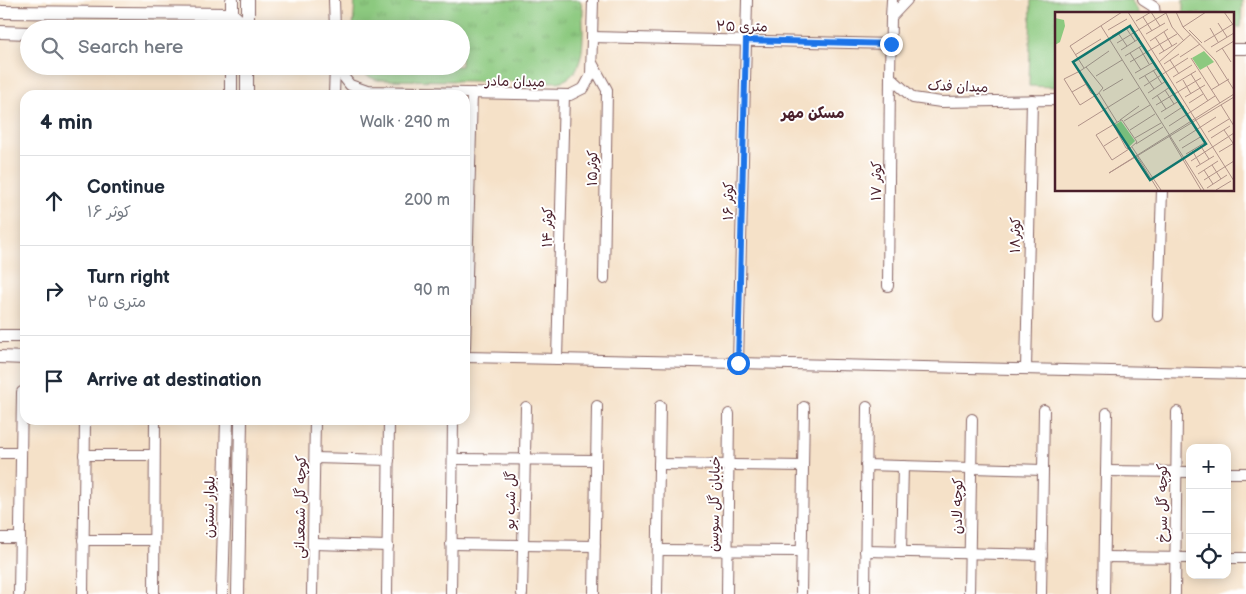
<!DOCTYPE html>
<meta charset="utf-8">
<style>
body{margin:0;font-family:"Balsamiq Sans","Playpen Sans Arabic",sans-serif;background:#f6f6f7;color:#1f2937}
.controls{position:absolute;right:15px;bottom:15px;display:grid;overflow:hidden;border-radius:10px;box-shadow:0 2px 12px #0003}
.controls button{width:45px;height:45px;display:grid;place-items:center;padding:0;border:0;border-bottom:1px solid #e0e1e3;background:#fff;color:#1f2937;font:25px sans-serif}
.stop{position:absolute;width:15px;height:15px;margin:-11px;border:4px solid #1a73e8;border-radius:50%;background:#fff}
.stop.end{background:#1a73e8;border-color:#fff;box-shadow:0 1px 5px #0008}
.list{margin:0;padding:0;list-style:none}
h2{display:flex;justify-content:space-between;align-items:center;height:65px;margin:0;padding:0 20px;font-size:21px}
h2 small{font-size:16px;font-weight:400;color:#747a83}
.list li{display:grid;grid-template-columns:32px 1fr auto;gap:15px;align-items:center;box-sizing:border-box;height:90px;padding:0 20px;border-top:1px solid #e0e1e3}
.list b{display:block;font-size:19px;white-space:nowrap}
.list p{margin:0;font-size:16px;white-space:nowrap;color:#747a83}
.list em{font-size:16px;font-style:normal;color:#747a83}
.icon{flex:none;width:28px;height:28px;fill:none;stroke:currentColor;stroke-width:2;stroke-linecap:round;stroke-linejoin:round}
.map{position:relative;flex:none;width:1246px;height:594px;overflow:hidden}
.search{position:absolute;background:#fff;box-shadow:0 2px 12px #0003;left:20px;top:20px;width:450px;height:55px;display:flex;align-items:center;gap:12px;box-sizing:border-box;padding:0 18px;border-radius:28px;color:#747a83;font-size:19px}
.panel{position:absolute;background:#fff;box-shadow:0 2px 12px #0003;left:20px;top:90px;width:450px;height:335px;border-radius:15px}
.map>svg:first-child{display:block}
.grass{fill:url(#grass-tufts);stroke:#6b7455}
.park{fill:#8cc97f;stroke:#6b7455}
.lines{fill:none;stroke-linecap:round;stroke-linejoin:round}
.minor-casing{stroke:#866362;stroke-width:12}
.tertiary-casing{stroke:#866362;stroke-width:14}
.minor{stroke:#fff;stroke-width:10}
.tertiary{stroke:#fff;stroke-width:12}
.route{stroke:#1a73e8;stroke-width:6}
.labels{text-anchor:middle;stroke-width:4;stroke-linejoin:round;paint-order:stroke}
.street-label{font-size:14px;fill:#4a1f2b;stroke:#fff}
.neighbourhood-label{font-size:15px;font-weight:bold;fill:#4a1f2b;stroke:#fff}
.inset-road{fill:none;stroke:#b19389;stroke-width:1}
.view{fill:#0f766e;fill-opacity:0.15;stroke:#0f766e;stroke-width:2.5}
.inset-edge{fill:none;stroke:#4a1f2b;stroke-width:2.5}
</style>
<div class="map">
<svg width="1246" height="594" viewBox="0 0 1246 594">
<defs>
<pattern id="grass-tufts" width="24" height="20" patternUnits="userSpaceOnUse" patternTransform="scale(1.25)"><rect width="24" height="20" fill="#8cc97f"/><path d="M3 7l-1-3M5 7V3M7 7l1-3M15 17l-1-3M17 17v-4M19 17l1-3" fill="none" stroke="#7aac6e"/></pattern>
</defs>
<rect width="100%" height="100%" fill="#fff"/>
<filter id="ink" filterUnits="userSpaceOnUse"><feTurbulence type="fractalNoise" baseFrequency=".02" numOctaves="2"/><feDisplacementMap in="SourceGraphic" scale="10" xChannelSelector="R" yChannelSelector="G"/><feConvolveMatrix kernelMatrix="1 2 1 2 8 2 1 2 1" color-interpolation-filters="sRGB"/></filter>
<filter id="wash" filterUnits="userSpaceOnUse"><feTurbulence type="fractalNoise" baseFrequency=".0096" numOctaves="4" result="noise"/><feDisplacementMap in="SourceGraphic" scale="20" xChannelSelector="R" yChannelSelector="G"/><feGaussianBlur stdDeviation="1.12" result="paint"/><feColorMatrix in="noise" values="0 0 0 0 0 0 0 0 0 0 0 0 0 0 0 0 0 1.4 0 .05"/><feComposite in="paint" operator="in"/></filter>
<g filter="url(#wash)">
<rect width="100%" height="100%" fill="#f5e1c8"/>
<path class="grass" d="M355 0H580L583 9C582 33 589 76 558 82L377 80 367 76 358 66H461V29H353Z"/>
<g class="park">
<polygon points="1031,0 1131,0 1140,14 1056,14 1056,87 1029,86"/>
<polygon points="1183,0 1242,0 1241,27 1232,27 1232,14 1183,14"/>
</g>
</g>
<g filter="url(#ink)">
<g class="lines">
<defs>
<g id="minor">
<polyline points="334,0 335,29"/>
<polyline points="907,0 891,17 890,77 913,98 941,102 1056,100"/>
<polyline points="1143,0 1154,7 1155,14"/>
<polyline points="891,17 892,0"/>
<polyline points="248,28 335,29"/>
<polyline points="592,37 891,44"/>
<polyline points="1232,49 1246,49"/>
<polyline points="592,63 607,90 604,279"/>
<polyline points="335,66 350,85 367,91 570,95 584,88 591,75 593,0"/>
<polyline points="334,95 335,66"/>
<polyline points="888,286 890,77"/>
<polyline points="1158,316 1162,190"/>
<polyline points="465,348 472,93"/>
<polyline points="465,357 1246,374"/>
<polyline points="557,359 564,95"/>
<polyline points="738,363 747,0"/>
<polyline points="1026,369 1032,100"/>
<polyline points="0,453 21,453"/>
<polyline points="84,455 154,455"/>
<polyline points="315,458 389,460"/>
<polyline points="453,459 596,460"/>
<polyline points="659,464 803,466"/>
<polyline points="866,465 1043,470"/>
<polyline points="1106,471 1190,472"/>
<polyline points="1227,473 1246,473"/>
<polyline points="0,538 20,538"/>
<polyline points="83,540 154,540"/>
<polyline points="313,544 388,546"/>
<polyline points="451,544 595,546"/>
<polyline points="658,550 801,551"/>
<polyline points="865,551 1042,555"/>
<polyline points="901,552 903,466"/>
<polyline points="1105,557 1190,558"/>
<polyline points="1227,558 1246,558"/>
<polyline points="19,594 22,392"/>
<polyline points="83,594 85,420"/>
<polyline points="154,594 155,420"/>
<polyline points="312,594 315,420"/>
<polyline points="387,594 389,420"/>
<polyline points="451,594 453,420"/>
<polyline points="522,594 526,407"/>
<polyline points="594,594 597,406"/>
<polyline points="657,594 660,406"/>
<polyline points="727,594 729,414"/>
<polyline points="801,594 804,407"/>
<polyline points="865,594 867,407"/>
<polyline points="969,594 972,419"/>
<polyline points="1041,594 1044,410"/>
<polyline points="1104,594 1107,413"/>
<polyline points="1175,594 1177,412"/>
</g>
<g id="tertiary">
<polyline points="0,12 232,14 248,28 245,29"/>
<polyline points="232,29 232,0"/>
<polyline points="248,29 248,0"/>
<polyline points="0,32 29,33"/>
<polyline points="231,95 231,66"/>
<polyline points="247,95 247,66"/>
<polyline points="0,336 25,336"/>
<polyline points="0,357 25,358"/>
<polyline points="222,594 227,420"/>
<polyline points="238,594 241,420"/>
</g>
</defs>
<use href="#minor" class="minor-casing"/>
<use href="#tertiary" class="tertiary-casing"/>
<use href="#minor" class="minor"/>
<use href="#tertiary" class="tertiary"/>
</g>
</g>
<g class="lines" filter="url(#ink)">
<polyline class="route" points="738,363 746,40 891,44"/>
</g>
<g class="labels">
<g class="street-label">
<text transform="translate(742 26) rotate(1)" y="5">۲۵ متری</text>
<text transform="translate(515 81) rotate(1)" y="5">میدان مادر</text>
<text transform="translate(958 86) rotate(2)" y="5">میدان فدک</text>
<text transform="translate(592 168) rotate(-89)" y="5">کوثر۱۵</text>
<text transform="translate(876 181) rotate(-89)" y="5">کوثر ۱۷</text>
<text transform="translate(728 201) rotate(-89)" y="5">کوثر ۱۶</text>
<text transform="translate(547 227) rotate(-89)" y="5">کوثر ۱۴</text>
<text transform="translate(1015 235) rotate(-89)" y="5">کوثر۱۸</text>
<text transform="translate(510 500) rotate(-89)" y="5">گل شب بو</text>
<text transform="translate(1162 503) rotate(-90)" y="5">کوچه گل سرخ</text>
<text transform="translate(714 504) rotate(-89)" y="5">خیابان گل سوسن</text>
<text transform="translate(957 506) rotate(-89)" y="5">کوچه لادن</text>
<text transform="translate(209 507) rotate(-89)" y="5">بلوار نسترن</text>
<text transform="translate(300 507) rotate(-89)" y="5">کوچه گل شمعدانی</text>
</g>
<g class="neighbourhood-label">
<text x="813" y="118">مسکن مهر</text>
</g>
</g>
<g transform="translate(1055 12)">
<rect width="179" height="179" fill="#f5e1c8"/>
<path d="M66 109 80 129 74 135 60 113Z" fill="#8cc97f"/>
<path d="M0 6 9 8 10 14 5 30 0 33ZM149 39 159 50 145 58 137 46Z" fill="#8cc97f"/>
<path class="inset-road" d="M73 0 179 169M96 0 105 14M121 0 128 15 160 48 179 78M169 0 179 14M111 1 117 15 129 29M88 5 97 19M81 9 96 0M163 11 172 25M46 14 149 178M128 15 151 0M71 16 80 29M155 16 163 30M53 18 72 7M134 18 147 31M109 20 117 34M63 21 72 34M91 22 110 11M57 24 76 13M100 25 109 39M95 29 113 17M149 30 178 12M62 31 111 1M84 35 94 52M156 35 179 21M167 36 176 50M66 38 85 26M161 40 179 29M75 41 86 58M104 42 122 31M20 43 46 27M70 44 88 33M125 45 145 32M136 46 165 91M115 48 124 62M75 50 122 22M104 50 136 22M109 52 124 42M152 54 164 73M31 55 48 76 42 83 36 81 26 64 25 59ZM31 55 54 39M29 56 15 34 67 0M98 58 107 72M25 59 9 67 25 93 41 83M80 61 99 50M136 62 153 89M41 64 67 48M90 64 99 77M118 65 137 53M84 67 103 56M128 68 136 82M121 71 141 59M89 74 133 46M110 78 119 92M156 78 174 67M48 79 68 67M17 80 31 72M44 81 62 110M93 81 111 69M179 82 54 161 179 85M102 83 111 97M130 85 150 73M97 87 115 75M134 91 148 82M101 93 146 66M166 93 179 114M106 100 124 89M109 107 129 94M65 108 84 94M69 109 95 93M58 112 71 136 74 137 82 130 67 108H66L41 123 57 148 74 137M23 114 84 76M114 114 160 84M75 118 100 102M169 118 178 131M153 120 174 107M114 124 146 178M80 126 106 111M156 126 175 114M124 129 161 105M81 132 108 115M145 133 154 147M49 134 63 125M77 135 106 178M127 136 147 124M137 138 145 152M164 140 179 131M131 142 151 130M82 144 103 178M136 149 179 121M157 153 166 167M141 155 159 144M149 158 158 172M143 162 163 149M149 168 179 149M152 176 172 163M161 178 176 169"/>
<path class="view" d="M75 14 151 132 95 168 18 50Z"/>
<rect width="179" height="179" class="inset-edge"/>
</g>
</svg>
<div class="controls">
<button>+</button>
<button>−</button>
<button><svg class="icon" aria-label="locate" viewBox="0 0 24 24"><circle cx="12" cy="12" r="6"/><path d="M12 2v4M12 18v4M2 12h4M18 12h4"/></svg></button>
</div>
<div class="stop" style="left:738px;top:363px"></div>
<div class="stop end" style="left:891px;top:44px"></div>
<div class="search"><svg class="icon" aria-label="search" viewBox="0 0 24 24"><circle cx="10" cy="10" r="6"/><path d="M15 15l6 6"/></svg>Search here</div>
<section class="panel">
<h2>4 min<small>Walk · 290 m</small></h2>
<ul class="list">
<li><svg class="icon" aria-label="ahead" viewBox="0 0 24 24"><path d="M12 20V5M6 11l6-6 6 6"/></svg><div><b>Continue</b><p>کوثر ۱۶</p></div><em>200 m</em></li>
<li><svg class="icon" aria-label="right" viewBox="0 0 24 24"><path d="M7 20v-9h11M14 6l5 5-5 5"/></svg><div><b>Turn right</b><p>۲۵ متری</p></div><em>90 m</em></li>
<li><svg class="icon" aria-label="arrive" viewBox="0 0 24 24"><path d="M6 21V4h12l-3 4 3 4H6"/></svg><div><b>Arrive at destination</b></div></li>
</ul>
</section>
</div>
